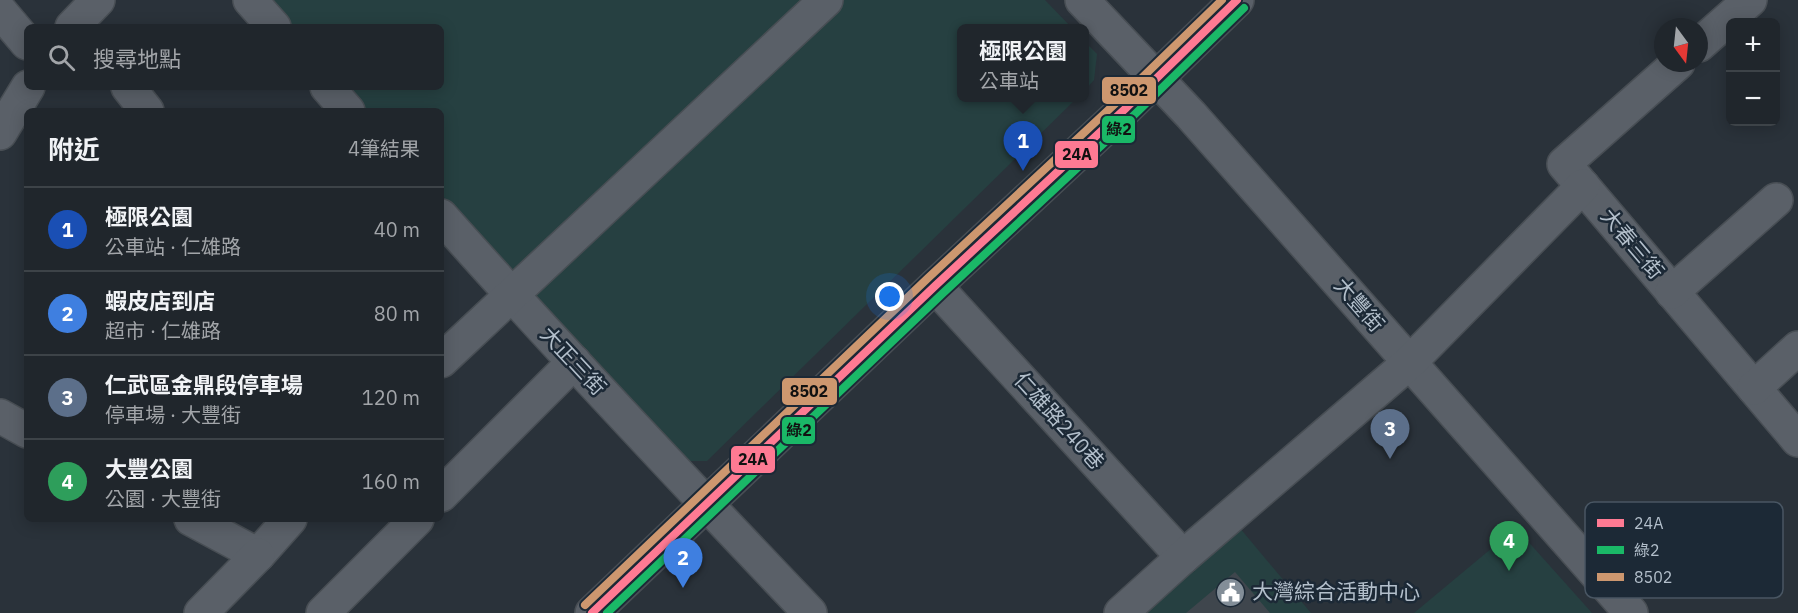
<!DOCTYPE html>
<html lang="zh-TW">
<meta charset="utf-8">
<style>
body{margin:0;font-family:"IBM Plex Sans","Noto Sans TC",sans-serif;background:#282e34;color:#f1f3f6}
.controls{position:absolute;right:18px;top:18px;display:grid;overflow:hidden;border-radius:9px;box-shadow:0 3px 15px #0003}
.controls button{width:54px;height:54px;display:grid;place-items:center;padding:0;border:0;border-bottom:2px solid #3d4348;background:#20262c;color:#f1f3f6;font:30px sans-serif}
.compass{position:absolute;left:1654px;top:18px;width:54px;height:54px;border-radius:50%;background:#20262c;box-shadow:0 3px 15px #0003;rotate:165deg}
.you{position:absolute;left:890px;top:297px;width:21px;height:21px;margin:-15px;border:4px solid #fff;border-radius:50%;background:#1a73e8;box-shadow:0 0 0 9px #1a73e833}
.badge{display:grid;place-items:center;width:39px;height:39px;border-radius:50%;background:#838e98;color:#fff;font-size:20px;font-weight:700}
.pin{position:absolute;translate:-50% -50px;filter:drop-shadow(0 2px 3px #0008)}
.pin::after{content:'';position:absolute;top:32px;width:21px;height:18px;background:inherit;clip-path:polygon(0 0,100% 0,50% 100%)}
.popup{position:absolute;left:957px;top:24px;width:132px;height:78px;box-sizing:border-box;display:grid;place-content:center;border-radius:9px;background:#20262c;filter:drop-shadow(0 2px 4px #0005);font-size:20px;white-space:nowrap;color:#a2a5a9}
.popup b{font-size:22px;color:#f1f3f6}
.popup::after{content:'';position:absolute;left:50%;top:100%;margin-left:-12px;border:12px solid transparent;border-top-color:#20262c}
.list{margin:0;padding:0;list-style:none}
h2{display:flex;justify-content:space-between;align-items:center;height:78px;margin:0;padding:0 24px;font-size:26px}
h2 small{font-size:20px;font-weight:400;color:#a2a5a9}
.list li{display:grid;grid-template-columns:39px 1fr auto;gap:18px;align-items:center;box-sizing:border-box;height:84px;padding:0 24px;border-top:2px solid #3d4348}
.list b{display:block;font-size:22px;white-space:nowrap}
.list p{margin:0;font-size:20px;white-space:nowrap;color:#a2a5a9}
.list em{font-size:20px;font-style:normal;color:#a2a5a9}
.icon{flex:none;width:33px;height:33px;fill:none;stroke:currentColor;stroke-width:2;stroke-linecap:round;stroke-linejoin:round}
.map{position:relative;flex:none;width:1798px;height:613px;overflow:hidden}
.search{position:absolute;background:#20262c;box-shadow:0 3px 15px #0003;left:24px;top:24px;width:420px;height:66px;display:flex;align-items:center;gap:15px;box-sizing:border-box;padding:0 21px;border-radius:9px;color:#a2a5a9;font-size:22px}
.panel{position:absolute;background:#20262c;box-shadow:0 3px 15px #0003;left:24px;top:108px;width:420px;height:414px;border-radius:9px}
.map>svg:first-child{display:block}
.green{fill:#264041}
.building{fill:#3f464d}
.lines{fill:none;stroke-linecap:round;stroke-linejoin:round}
.minor-casing{stroke:#484e54;stroke-width:36}
.minor{stroke:#5a6068;stroke-width:33}
.bus-1-casing{stroke:#1c2936;stroke-width:12}
.bus-2-casing{stroke:#1c2936;stroke-width:12}
.bus-3-casing{stroke:#1c2936;stroke-width:12}
.bus-1{stroke:#fe7a93;stroke-width:8}
.bus-2{stroke:#1ab867;stroke-width:8}
.bus-3{stroke:#cd976f;stroke-width:8}
.labels{text-anchor:middle;stroke-width:5;stroke-linejoin:round;paint-order:stroke}
.street-label{font-size:21px;fill:#b3bfcb;stroke:#1c2936}
.poi-label{font-size:21px;fill:#b3bfcb;stroke:#1c2936;text-anchor:start}
.key{fill:#1c2936;stroke:#495663;stroke-width:1.5}
.key-label{font-size:16px;fill:#b3bfcb}
.line-badge{stroke:#1c2936;stroke-width:2}
.pale-badge-label{font-size:16px;text-anchor:middle;font-weight:bold;fill:#111}
</style>
<div class="map">
<svg width="1798" height="613" viewBox="0 0 1798 613">
<rect width="100%" height="100%" fill="#2a323a"/>
<g class="green">
<polygon points="266,0 1045,0 1072,28 962,28 962,98 1077,98 707,461 682,461 441,194 441,111 366,111 345,87 441,87 441,27 290,27"/>
<polygon points="1085,42 1097,54 1094,80 1085,90"/>
<polygon points="1239,527 1311,613 1143,613"/>
<polygon points="1516,528 1592,613 1414,613"/>
</g>
<polygon class="building" points="1235,572 1270,613 1186,613"/>
<g class="lines">
<defs>
<g id="minor">
<polyline points="250,0 274,27"/>
<polyline points="1082,0 1191,115 1631,613"/>
<polyline points="0,11 27,43"/>
<polyline points="72,27 98,0"/>
<polyline points="1699,45 1750,0"/>
<polyline points="1678,63 1564,164 1798,440"/>
<polyline points="128,87 147,111"/>
<polyline points="327,87 348,111"/>
<polyline points="0,133 28,87"/>
<path d="M441 216C561 351 685 482 810 613"/>
<polyline points="935,286 1183,557"/>
<polyline points="1672,292 1776,200"/>
<polyline points="441,361 826,0"/>
<polyline points="1754,388 1798,348"/>
<polyline points="0,416 27,431"/>
<polyline points="441,495 574,362"/>
<polyline points="191,519 258,555 290,519"/>
<polyline points="201,613 258,555"/>
<polyline points="323,613 417,519"/>
<polyline points="592,613 935,286 1125,109 1237,0"/>
<polyline points="1121,613 1183,557 1410,362 1583,186"/>
</g>
</defs>
<use href="#minor" class="minor-casing"/>
<use href="#minor" class="minor"/>
<defs>
<polyline id="bus-1" points="592,613 935,286 1125,109 1237,0"/>
<polyline id="bus-2" points="607,613 942,294 1132,117 1244,8"/>
<polyline id="bus-3" points="585,605 928,278 1118,101 1222,0"/>
</defs>
<use href="#bus-1" class="bus-1-casing"/>
<use href="#bus-2" class="bus-2-casing"/>
<use href="#bus-3" class="bus-3-casing"/>
<use href="#bus-1" class="bus-1"/>
<use href="#bus-2" class="bus-2"/>
<use href="#bus-3" class="bus-3"/>
</g>
<defs>
<symbol id="civic-disc" viewBox="-11 -11 22 22"><circle r="9.5" fill="#838e98" stroke="#1c2936"/><path d="M-.6-6.5H3V-4.5H.6V-3L4-1V1h2V6H-6V1h2V-1L-.6-3ZM-1.2 2.5V6h2.4V2.5Z" fill="#fff"/></symbol>
</defs>
<g fill-rule="evenodd">
<use href="#civic-disc" x="1214" y="576" width="33" height="33"/>
</g>
<g class="labels">
<g class="street-label">
<text transform="translate(1632 244) rotate(50)" y="7">大春三街</text>
<text transform="translate(1359 305) rotate(49)" y="7">大豐街</text>
<text transform="translate(573 361) rotate(47)" y="7">大正三街</text>
<text transform="translate(1059 421) rotate(48)" y="7">仁雄路240巷</text>
</g>
<g class="poi-label">
<text x="1252" y="599">大灣綜合活動中心</text>
</g>
</g>
<rect x="1585" y="502" width="198" height="96" rx="9" class="key"/>
<rect x="1597" y="519" width="27" height="8" fill="#fe7a93"/>
<rect x="1597" y="546" width="27" height="8" fill="#1ab867"/>
<rect x="1597" y="573" width="27" height="8" fill="#cd976f"/>
<g class="key-label">
<text x="1634" y="529">24A</text>
<text x="1634" y="556">綠2</text>
<text x="1634" y="583">8502</text>
</g>
<g class="line-badge">
<rect x="1101" y="76" width="56" height="29" rx="6" fill="#cd976f"/>
<rect x="1101" y="115" width="35" height="29" rx="6" fill="#1ab867"/>
<rect x="1054" y="140" width="45" height="29" rx="6" fill="#fe7a93"/>
<rect x="781" y="377" width="57" height="29" rx="6" fill="#cd976f"/>
<rect x="781" y="416" width="35" height="29" rx="6" fill="#1ab867"/>
<rect x="730" y="445" width="46" height="29" rx="6" fill="#fe7a93"/>
</g>
<g class="pale-badge-label">
<text x="1129" y="96">8502</text>
<text x="1119" y="135">綠2</text>
<text x="1077" y="160">24A</text>
<text x="809" y="397">8502</text>
<text x="799" y="436">綠2</text>
<text x="753" y="465">24A</text>
</g>
</svg>
<div class="controls">
<button>+</button>
<button>−</button>
</div>
<svg class="compass" viewBox="-18 -18 36 36"><path d="M0-13l5 13h-10z" fill="#e53935"/><path d="M0 13l5-13h-10z" fill="#a2a5a9"/></svg>
<div class="you"></div>
<div class="pin badge" style="left:1023px;top:171px;background:#1a4fb4">1</div>
<div class="popup"><b>極限公園</b>公車站</div>
<div class="pin badge" style="left:683px;top:588px;background:#3f7fe0">2</div>
<div class="pin badge" style="left:1390px;top:459px;background:#5c6f8a">3</div>
<div class="pin badge" style="left:1509px;top:571px;background:#2e9e5b">4</div>
<div class="search"><svg class="icon" aria-label="search" viewBox="0 0 24 24"><circle cx="10" cy="10" r="6"/><path d="M15 15l6 6"/></svg>搜尋地點</div>
<section class="panel">
<h2>附近<small>4筆結果</small></h2>
<ul class="list">
<li><span class="badge" style="background:#1a4fb4">1</span><div><b>極限公園</b><p>公車站 · 仁雄路</p></div><em>40 m</em></li>
<li><span class="badge" style="background:#3f7fe0">2</span><div><b>蝦皮店到店</b><p>超市 · 仁雄路</p></div><em>80 m</em></li>
<li><span class="badge" style="background:#5c6f8a">3</span><div><b>仁武區金鼎段停車場</b><p>停車場 · 大豐街</p></div><em>120 m</em></li>
<li><span class="badge" style="background:#2e9e5b">4</span><div><b>大豐公園</b><p>公園 · 大豐街</p></div><em>160 m</em></li>
</ul>
</section>
</div>
